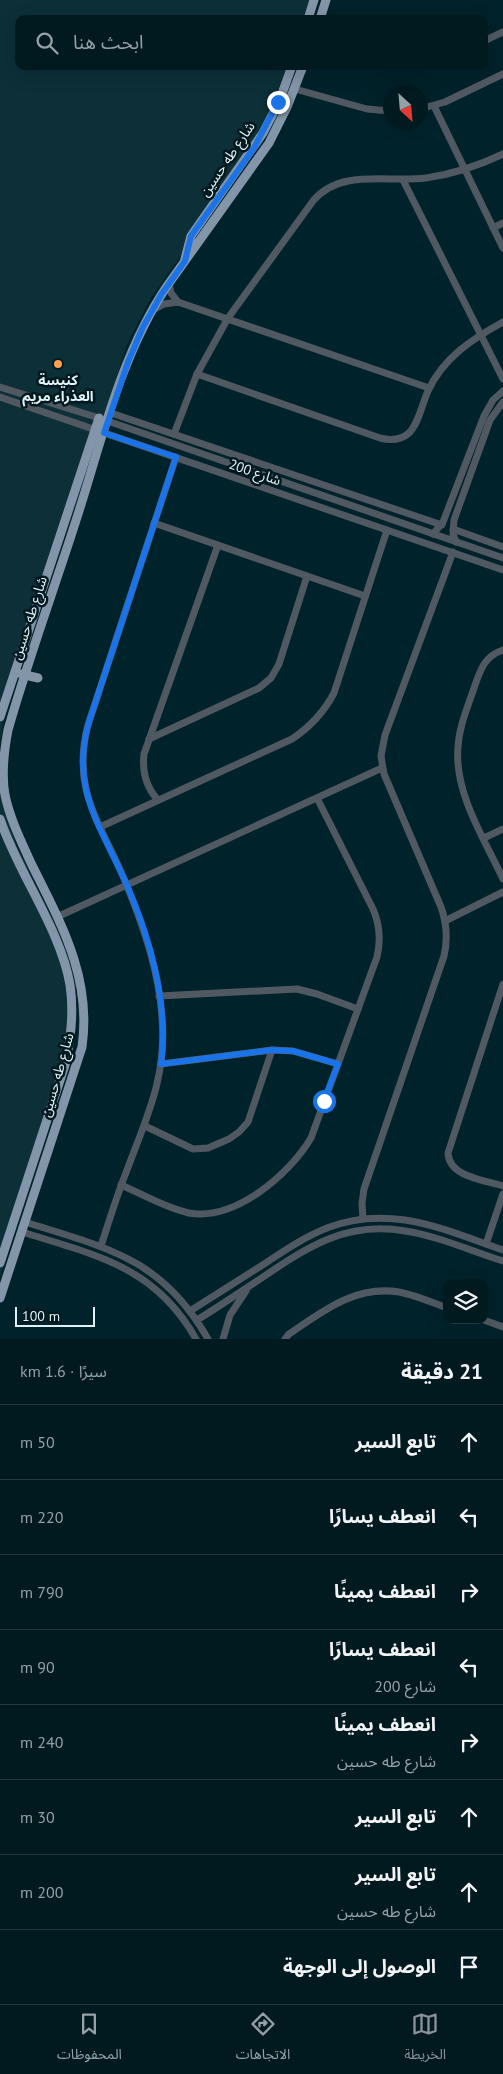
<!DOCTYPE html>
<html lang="ar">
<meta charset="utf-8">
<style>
body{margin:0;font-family:"PT Sans","Noto Sans Arabic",sans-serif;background:#0e272d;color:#f1f3f6;direction:rtl}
.controls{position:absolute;right:15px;bottom:15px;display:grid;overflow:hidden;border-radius:10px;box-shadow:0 5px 20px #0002}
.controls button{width:45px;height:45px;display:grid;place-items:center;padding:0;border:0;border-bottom:1px solid #22383e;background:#001a20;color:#f1f3f6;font:25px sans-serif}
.compass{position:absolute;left:383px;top:85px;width:45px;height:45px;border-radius:50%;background:#001a20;box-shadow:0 5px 20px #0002;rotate:154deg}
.scale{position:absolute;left:15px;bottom:12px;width:80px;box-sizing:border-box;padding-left:5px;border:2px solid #dff2f7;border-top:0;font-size:14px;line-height:18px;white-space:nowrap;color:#dff2f7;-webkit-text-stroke:4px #00181e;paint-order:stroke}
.stop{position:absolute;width:15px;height:15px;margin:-11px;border:4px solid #1a73e8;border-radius:50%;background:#fff}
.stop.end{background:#1a73e8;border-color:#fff;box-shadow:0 1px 5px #0008}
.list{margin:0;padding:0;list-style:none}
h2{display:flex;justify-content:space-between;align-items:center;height:65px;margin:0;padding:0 20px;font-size:21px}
h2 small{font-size:16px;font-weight:400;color:#95a1a5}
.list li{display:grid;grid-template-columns:32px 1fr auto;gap:15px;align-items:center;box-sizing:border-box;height:75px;padding:0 20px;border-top:1px solid #22383e}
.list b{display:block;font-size:19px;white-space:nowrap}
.list p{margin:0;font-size:16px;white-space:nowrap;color:#95a1a5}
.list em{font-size:16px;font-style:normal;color:#95a1a5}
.icon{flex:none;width:28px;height:28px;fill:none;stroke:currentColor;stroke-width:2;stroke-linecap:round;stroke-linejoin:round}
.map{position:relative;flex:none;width:503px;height:1339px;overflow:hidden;direction:ltr}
.search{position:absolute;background:#001a20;box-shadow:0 5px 20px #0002;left:15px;right:15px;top:15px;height:55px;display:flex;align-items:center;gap:12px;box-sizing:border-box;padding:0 18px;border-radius:10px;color:#95a1a5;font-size:19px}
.sheet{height:665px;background:#001a20}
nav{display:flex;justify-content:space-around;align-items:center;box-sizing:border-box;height:70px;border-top:1px solid #22383e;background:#001a20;font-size:14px;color:#95a1a5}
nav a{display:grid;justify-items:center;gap:2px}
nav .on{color:#8c9099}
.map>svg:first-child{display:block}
.built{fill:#0c2f38}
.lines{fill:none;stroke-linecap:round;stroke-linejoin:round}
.minor{stroke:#505962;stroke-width:7}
.major{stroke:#8395a9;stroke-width:9}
.route{stroke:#1a73e8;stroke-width:6}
.poi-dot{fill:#fc9d53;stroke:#00181e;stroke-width:2}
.labels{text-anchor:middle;stroke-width:5;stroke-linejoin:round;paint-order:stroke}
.street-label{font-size:14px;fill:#dff2f7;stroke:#00181e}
.poi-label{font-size:14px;font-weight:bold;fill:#dff2f7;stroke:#00181e}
</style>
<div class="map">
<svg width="503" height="1339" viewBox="0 0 503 1339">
<rect width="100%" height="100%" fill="#00222a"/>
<g class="built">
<polygon points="0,0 318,0 311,19 19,19 19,66 293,66 242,169 151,298 128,342 16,679 4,719 0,743"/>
<polygon points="0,796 17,846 54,922 68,956 75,979 76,995 74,1036 69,1061 0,1277"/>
</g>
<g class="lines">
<g class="minor">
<polyline points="484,41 503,32"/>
<polyline points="295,89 367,109 390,111"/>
<polyline points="434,106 503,248"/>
<polyline points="420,109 445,102 503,74"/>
<polyline points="403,180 503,379"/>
<polyline points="493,228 503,223"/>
<polyline points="169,283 171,293 178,302"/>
<polyline points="153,310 164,304 178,302 429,388"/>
<path d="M197 374 380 438C391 441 401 440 409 433 419 423 422 404 428 391 443 358 472 339 503 322"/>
<polyline points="0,387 99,418 503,558"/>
<polyline points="0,397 503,570"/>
<polyline points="111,413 442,525"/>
<path d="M174 434 197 374 228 318 313 201C340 168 388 183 426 178 453 174 478 166 503 154"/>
<polyline points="154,523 365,596"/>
<polyline points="453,529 503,547"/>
<polyline points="433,534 443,522 484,416 493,400 503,391"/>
<polyline points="456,542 453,534 454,520 490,420 503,402"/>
<path d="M503 650C483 656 479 674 473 691 467 709 459 727 458 747 454 793 484 838 503 879"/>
<polyline points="149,739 259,688 271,678 279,664 307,576"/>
<path d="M158 800C146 787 142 771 144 754L218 545"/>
<path d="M100 827 292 739C310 727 324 712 334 693L387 530"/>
<polyline points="484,838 503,829"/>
<polyline points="57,917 382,768"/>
<polyline points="445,921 503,892"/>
<path d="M503 984 448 1153C449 1177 484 1180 503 1186"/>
<polyline points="159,996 297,989 317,994 358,1009"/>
<polyline points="161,1064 272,1050 293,1051 338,1064"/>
<polyline points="145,1126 193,1149 208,1148 229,1139 239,1132 248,1122 272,1050"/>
<path d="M121 1185C142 1194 166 1208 189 1213 235 1221 289 1175 311 1138L377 957C381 940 380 925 373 909L317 798"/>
<path d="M363 1219 362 1203 364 1189 444 956C448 939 447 924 441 907L384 774 381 756 385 735 453 552"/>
<path d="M25 1222C107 1248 162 1258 208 1339"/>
<path d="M22 1232C95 1255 155 1266 196 1339"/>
<polyline points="486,1244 503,1194"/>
<path d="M101 1246C109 1221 117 1195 127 1170 147 1116 167 1077 162 1017 159 972 144 928 127 886 104 827 70 793 88 725L176 457"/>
<path d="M190 1311C214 1296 237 1281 261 1266 309 1234 343 1211 405 1220 438 1225 471 1239 503 1250"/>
<path d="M197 1320C215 1309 233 1297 251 1285 301 1252 341 1220 405 1231 438 1236 471 1251 503 1261"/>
<polyline points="484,1320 503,1327"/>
<polyline points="223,1339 230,1315 246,1291"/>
<path d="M285 1339 289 1334C323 1311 355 1285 399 1292 415 1295 431 1302 447 1308"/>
</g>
<g class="major">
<polyline points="308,19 314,0"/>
<polyline points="320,19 326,0"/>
<polyline points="185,259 191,236 263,133 279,102 292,66"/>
<polyline points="21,674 38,678"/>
<polyline points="0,717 99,418"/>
<path d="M0 819C18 873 61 930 70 985 74 1012 71 1039 65 1065L0 1263"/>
<path d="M0 1298 82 1047C92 977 61 924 31 863 21 841 10 819 5 795 1 773 4 751 8 730 29 656 56 584 79 511 103 435 122 353 167 286L269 143 287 107 303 66"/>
</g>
</g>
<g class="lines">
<path class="route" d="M278 102 254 148 191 236 185 261 161 295 143 327 128 362 104 433 176 457 88 725C71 790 101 827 126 883 150 937 169 1005 161 1064L272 1050 293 1051 338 1064 324 1101"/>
</g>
<circle class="poi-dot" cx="58" cy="364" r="5"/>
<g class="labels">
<g class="street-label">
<text transform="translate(227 159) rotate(-56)" y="5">شارع طه حسين</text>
<text transform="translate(255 472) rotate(19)" y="5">شارع 200</text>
<text transform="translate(29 618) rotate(-72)" y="5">شارع طه حسين</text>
<text transform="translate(57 1075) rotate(-74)" y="5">شارع طه حسين</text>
</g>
<g class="poi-label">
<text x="58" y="385">كنيسة<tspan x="58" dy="16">العذراء مريم</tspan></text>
</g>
</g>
</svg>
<div class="controls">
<button><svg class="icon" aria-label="layers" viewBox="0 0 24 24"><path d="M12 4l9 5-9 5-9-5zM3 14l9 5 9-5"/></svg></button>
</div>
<svg class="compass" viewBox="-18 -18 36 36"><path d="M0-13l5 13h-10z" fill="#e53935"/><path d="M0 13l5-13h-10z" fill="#95a1a5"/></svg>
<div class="scale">100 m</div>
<div class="stop" style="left:324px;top:1101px"></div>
<div class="stop end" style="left:278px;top:102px"></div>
<div class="search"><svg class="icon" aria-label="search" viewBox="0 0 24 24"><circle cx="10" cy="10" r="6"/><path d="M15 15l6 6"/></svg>ابحث هنا</div>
</div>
<section class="sheet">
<h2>21 دقيقة<small>سيرًا · 1.6 km</small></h2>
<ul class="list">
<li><svg class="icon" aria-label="ahead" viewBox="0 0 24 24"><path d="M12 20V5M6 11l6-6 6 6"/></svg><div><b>تابع السير</b></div><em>50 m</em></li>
<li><svg class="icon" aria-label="left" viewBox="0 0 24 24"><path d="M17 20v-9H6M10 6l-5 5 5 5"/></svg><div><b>انعطف يسارًا</b></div><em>220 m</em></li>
<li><svg class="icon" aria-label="right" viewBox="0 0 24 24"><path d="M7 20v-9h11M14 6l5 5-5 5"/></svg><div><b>انعطف يمينًا</b></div><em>790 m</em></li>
<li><svg class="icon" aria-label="left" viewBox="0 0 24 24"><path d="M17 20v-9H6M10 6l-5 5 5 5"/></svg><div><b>انعطف يسارًا</b><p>شارع 200</p></div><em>90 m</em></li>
<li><svg class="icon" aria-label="right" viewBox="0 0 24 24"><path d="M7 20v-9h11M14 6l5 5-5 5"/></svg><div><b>انعطف يمينًا</b><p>شارع طه حسين</p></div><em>240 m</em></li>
<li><svg class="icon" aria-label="ahead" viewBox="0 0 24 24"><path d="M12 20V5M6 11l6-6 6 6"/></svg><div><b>تابع السير</b></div><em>30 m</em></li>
<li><svg class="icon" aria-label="ahead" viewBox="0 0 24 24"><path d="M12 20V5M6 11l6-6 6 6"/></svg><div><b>تابع السير</b><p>شارع طه حسين</p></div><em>200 m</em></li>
<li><svg class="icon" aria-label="arrive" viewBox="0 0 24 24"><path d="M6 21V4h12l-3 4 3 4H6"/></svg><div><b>الوصول إلى الوجهة</b></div></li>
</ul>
</section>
<nav>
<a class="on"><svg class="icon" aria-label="map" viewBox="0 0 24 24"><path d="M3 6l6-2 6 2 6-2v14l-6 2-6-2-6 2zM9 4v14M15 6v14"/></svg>الخريطة</a>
<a><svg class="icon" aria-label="directions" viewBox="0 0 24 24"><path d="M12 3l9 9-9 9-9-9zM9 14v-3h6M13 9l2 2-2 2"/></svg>الاتجاهات</a>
<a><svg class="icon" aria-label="saved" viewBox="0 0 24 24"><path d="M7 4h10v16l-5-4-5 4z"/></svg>المحفوظات</a>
</nav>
